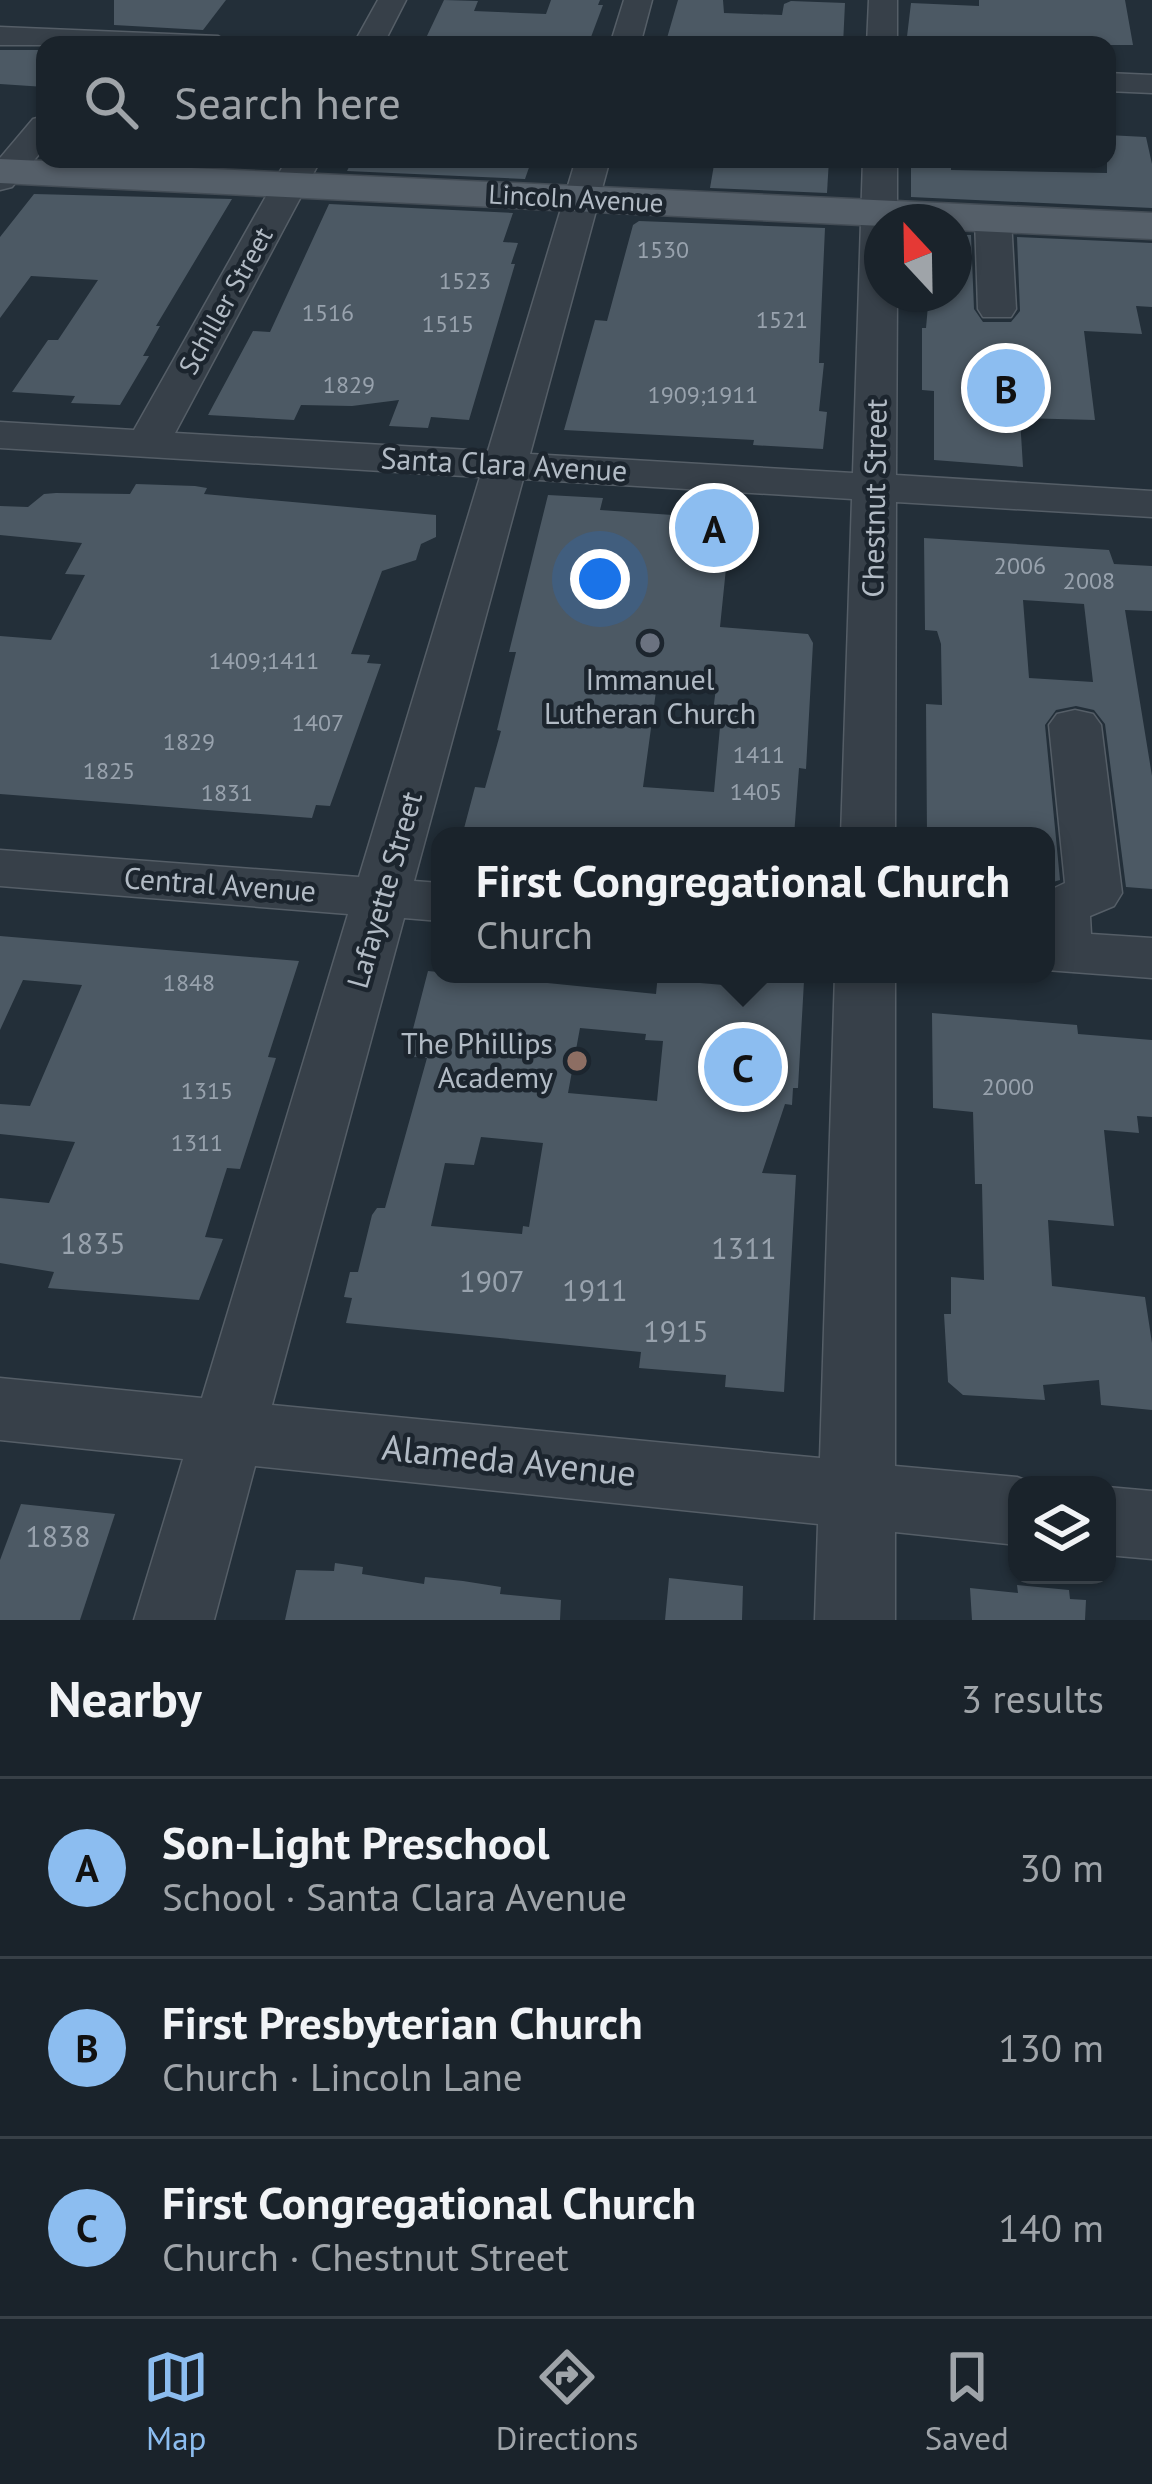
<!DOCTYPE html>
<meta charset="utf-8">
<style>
body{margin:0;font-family:"PT Sans",sans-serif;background:#272f37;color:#f1f3f6}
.controls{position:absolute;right:36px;bottom:36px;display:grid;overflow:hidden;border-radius:24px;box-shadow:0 3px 9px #0004}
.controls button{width:108px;height:108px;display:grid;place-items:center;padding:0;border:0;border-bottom:3px solid #384047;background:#1a232b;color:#f1f3f6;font:60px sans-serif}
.compass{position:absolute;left:864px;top:204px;width:108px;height:108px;border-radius:50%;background:#1a232b;box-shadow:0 3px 9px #0004;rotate:338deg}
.you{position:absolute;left:600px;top:579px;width:42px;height:42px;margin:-30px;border:9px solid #fff;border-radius:50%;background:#1a73e8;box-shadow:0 0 0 18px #1a73e833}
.badge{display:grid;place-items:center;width:78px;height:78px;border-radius:50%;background:#8cbdf0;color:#111;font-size:39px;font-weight:700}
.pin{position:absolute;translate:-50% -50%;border:6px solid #fff;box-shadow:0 3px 12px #0006}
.popup{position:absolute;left:431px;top:827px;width:624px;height:156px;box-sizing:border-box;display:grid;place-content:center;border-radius:24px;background:#1a232b;filter:drop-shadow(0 3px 9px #0005);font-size:39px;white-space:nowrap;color:#9fa4a9}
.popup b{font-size:45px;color:#f1f3f6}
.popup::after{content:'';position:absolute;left:50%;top:100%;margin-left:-24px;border:24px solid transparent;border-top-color:#1a232b}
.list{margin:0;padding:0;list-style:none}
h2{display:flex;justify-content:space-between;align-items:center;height:156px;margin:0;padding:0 48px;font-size:51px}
h2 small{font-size:39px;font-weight:400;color:#9fa4a9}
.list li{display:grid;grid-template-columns:78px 1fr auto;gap:36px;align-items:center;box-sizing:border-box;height:180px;padding:0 48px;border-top:3px solid #384047}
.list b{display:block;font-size:45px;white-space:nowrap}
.list p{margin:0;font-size:39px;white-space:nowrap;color:#9fa4a9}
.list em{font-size:39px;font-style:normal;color:#9fa4a9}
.icon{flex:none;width:66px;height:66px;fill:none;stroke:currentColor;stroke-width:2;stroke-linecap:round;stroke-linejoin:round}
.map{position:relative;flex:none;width:1152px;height:1620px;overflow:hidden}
.search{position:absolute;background:#1a232b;box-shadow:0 3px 9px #0004;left:36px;right:36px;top:36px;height:132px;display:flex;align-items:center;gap:30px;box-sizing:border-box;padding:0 42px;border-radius:24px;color:#9fa4a9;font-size:45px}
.sheet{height:696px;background:#1a232b}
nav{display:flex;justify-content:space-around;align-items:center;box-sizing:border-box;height:168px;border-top:3px solid #384047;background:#1a232b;font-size:33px;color:#9fa4a9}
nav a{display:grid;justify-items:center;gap:6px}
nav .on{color:#8cbdf0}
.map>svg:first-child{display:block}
.building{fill:#4c5964;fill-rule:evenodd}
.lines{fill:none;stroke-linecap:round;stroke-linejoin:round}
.minor-casing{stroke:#555e67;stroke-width:3}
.major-casing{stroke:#434c55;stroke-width:3}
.minor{fill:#374049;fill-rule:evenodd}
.major{fill:#555f69;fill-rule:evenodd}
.worship-dot{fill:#6b7280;stroke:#1c252e;stroke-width:4.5}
.education-dot{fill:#8d6e63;stroke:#1c252e;stroke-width:4.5}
.labels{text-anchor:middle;stroke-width:9;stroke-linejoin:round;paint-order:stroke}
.number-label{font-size:24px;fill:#98a2ad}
.far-street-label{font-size:27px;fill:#b2bbc5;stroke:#1c252e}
.street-label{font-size:30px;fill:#b2bbc5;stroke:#1c252e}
.poi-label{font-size:30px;fill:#b2bbc5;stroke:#1c252e}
.near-number-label{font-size:30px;fill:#98a2ad}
.near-street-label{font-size:36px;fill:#b2bbc5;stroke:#1c252e}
</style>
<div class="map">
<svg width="1152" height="1620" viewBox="0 0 1152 1620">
<rect width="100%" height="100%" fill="#232f39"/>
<g class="building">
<polygon points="114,0 226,0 203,30 114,25"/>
<polygon points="444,0 478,1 474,11 546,14 551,0 600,0 598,5 603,5 588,45 426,38"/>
<polygon points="678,0 723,0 724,13 782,15 784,4 791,1 845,3 843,45 665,45"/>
<polygon points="979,0 1125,0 1133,45 906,45 911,3 979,6"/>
<polygon points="0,50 45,50 45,87 0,84"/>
<polygon points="1107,135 1146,137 1152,164 1152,208 911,197 911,162 951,163 951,170 1107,173"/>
<polygon points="353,159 532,159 525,179 347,171"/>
<polygon points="715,159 829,159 827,193 710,188"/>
<polygon points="34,194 232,199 156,326 160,326 143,356 149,356 120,405 71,403 75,396 12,392 48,340 58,340 98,280 31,276 0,318 0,237"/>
<polygon points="329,204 513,213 503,242 518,243 511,264 515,264 469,420 431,417 428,428 389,426 399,400 352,406 301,405 294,420 208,415 253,331 270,332"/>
<polygon points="639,221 825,228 819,363 824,363 819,411 827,412 823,449 753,445 754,440 564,430 595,320 607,321 633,225"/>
<polygon points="954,235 971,235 974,309 983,322 1011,322 1020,311 1017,237 1152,243 1152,307 1136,306 1142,334 1084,331 1095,420 1020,418 1023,467 934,460 934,391 922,390 922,328 926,328 929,294 954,294"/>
<polygon points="136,484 195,486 207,488 204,494 436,515 436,537 421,544 416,560 382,571 351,654 370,655 367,663 381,664 330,806 316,805 312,818 0,794 0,636 51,640 85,575 65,574 82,543 0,535 0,506 28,507 44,494 56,493 130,494"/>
<path d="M548 495 603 498 600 510 731 519 720 627 808 634 813 643 806 769 799 768 794 836H462L475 787 485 788 501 731 497 730 516 652H509ZM657 684 716 688 711 727H720L714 792 643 787Z"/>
<path d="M924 538 1109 550 1114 564 1152 566V611L1125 610 1152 776V889L1126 887 1105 724 1094 710 1076 706 1056 710 1045 725 1060 880 1046 884V836H927L926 704 942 705 941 644 937 631 925 630ZM1023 600 1084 604 1093 682 1029 678Z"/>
<polygon points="0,936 299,961 268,1057 276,1058 240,1169 227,1168 205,1237 223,1239 199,1300 48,1288 54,1272 0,1263 0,1198 49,1203 75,1142 0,1134 0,1104 30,1106 82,985 23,980 0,1030"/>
<path d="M428 971 656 994 658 974 701 975 700 983 759 988 760 978 804 981 798 1088H793L792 1105 785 1104 762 1173 796 1175 784 1392 725 1387 726 1375 639 1368 641 1352 346 1323 352 1298 344 1297 350 1272H358L372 1215 377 1208H385L427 1058 406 1056ZM580 1028 646 1034 645 1040 663 1041 657 1101 568 1093ZM481 1137 543 1143 529 1227 523 1226 522 1234 431 1226 445 1163 474 1165Z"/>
<polygon points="932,1013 1077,1025 1078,1034 1152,1040 1152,1117 1137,1116 1139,1133 1104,1130 1114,1226 1048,1220 1052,1286 1145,1297 1152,1343 1152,1410 1101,1405 1099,1380 1043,1385 1045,1400 963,1395 948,1382 944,1314 951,1314 951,1277 984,1280 982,1184 975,1184 973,1112 933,1108"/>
<polygon points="21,1504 115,1514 80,1620 0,1620 0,1560"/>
<polygon points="335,1563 363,1567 362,1574 424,1584 425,1577 463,1581 501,1587 500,1594 561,1600 560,1620 285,1620 296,1570 334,1571"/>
<polygon points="669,1578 743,1586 742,1620 665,1620"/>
<polygon points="1017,1585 1069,1590 1070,1599 1086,1600 1085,1620 972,1620 970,1588 1018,1593"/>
</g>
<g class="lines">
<defs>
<g id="minor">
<polygon points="378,0 406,0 383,45 353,45"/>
<polygon points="624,0 652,0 640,45 610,45"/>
<polygon points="869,0 897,0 897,45 867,45"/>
<polygon points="0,27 218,36 233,45 0,45"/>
<polygon points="1107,73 1152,75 1152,93 1107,91"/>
<polygon points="45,116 45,147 12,187 0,190 0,158 33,119"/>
<polygon points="287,159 321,159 175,433 488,451 576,159 610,159 530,454 853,473 863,159 897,159 897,222 882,222 882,294 897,294 896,475 1152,491 1152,517 896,502 895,836 841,836 852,499 523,479 414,881 440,883 440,921 404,918 272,1405 820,1458 835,974 895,974 895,1466 1017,1477 1038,1485 1017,1485 1017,1545 895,1532 895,1620 815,1620 818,1524 255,1466 214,1620 134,1620 183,1459 0,1440 0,1378 202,1398 348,914 0,886 0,850 359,877 480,477 0,448 0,422 134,430"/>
<polygon points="993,208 1006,211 1011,219 1016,309 1011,317 983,317 978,309 975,219 980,211"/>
<polygon points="1075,710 1093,714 1101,725 1122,893 1114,906 1090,916 1091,934 1152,938 1152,978 1046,970 1046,892 1065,883 1049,725 1057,714"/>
<polygon points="1107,1487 1152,1491 1152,1559 1107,1555"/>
</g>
<polygon id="major" points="0,159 1152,213 1152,239 954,230 954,222 882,222 882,226 0,183"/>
</defs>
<use href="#minor" class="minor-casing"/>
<use href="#major" class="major-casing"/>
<use href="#minor" class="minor"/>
<use href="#major" class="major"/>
</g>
<circle class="worship-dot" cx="650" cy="643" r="12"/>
<circle class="education-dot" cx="577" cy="1061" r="12"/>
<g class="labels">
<g class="number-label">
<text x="663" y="258">1530</text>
<text x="465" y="289">1523</text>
<text x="328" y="321">1516</text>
<text x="782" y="328">1521</text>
<text x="448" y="332">1515</text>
<text x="349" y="393">1829</text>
<text x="703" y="403">1909;1911</text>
<text x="1020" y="574">2006</text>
<text x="1089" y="589">2008</text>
<text x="264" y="669">1409;1411</text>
<text x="318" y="731">1407</text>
<text x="189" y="750">1829</text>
<text x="759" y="763">1411</text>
<text x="109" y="779">1825</text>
<text x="756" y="800">1405</text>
<text x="227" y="801">1831</text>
<text x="189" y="991">1848</text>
<text x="1008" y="1095">2000</text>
<text x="207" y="1099">1315</text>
<text x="197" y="1151">1311</text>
</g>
<g class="far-street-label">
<text transform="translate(576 199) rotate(3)" y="9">Lincoln Avenue</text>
<text transform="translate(226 301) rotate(-61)" y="9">Schiller Street</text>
</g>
<g class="street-label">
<text transform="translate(504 465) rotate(3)" y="10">Santa Clara Avenue</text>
<text transform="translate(875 498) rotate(-89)" y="10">Chestnut Street</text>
<text transform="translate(220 885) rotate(4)" y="10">Central Avenue</text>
<text transform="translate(385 890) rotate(-74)" y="10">Lafayette Street</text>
</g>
<g class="poi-label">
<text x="650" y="690">Immanuel<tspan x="650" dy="34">Lutheran Church</tspan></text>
<text x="553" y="1054" text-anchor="end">The Phillips<tspan x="553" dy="34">Academy</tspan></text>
</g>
<g class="near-number-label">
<text x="93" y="1254">1835</text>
<text x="744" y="1259">1311</text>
<text x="492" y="1292">1907</text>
<text x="595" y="1301">1911</text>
<text x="676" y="1342">1915</text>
<text x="58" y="1547">1838</text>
</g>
<g class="near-street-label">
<text transform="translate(509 1460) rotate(6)" y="13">Alameda Avenue</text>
</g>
</g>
</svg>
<div class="controls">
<button><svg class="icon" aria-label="layers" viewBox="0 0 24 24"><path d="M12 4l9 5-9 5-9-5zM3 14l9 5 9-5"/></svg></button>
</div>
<svg class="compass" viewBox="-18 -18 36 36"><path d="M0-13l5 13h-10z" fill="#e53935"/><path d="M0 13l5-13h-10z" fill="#9fa4a9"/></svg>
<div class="you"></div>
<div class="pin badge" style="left:714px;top:528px">A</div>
<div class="pin badge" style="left:1006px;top:388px">B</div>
<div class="pin badge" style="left:743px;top:1067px">C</div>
<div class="popup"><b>First Congregational Church</b>Church</div>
<div class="search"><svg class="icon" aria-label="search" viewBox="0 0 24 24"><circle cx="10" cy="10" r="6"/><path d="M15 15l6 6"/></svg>Search here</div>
</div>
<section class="sheet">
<h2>Nearby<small>3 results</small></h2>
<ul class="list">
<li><span class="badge">A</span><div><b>Son-Light Preschool</b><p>School · Santa Clara Avenue</p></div><em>30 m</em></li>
<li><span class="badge">B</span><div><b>First Presbyterian Church</b><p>Church · Lincoln Lane</p></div><em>130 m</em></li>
<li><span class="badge">C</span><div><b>First Congregational Church</b><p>Church · Chestnut Street</p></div><em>140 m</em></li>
</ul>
</section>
<nav>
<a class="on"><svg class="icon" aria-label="map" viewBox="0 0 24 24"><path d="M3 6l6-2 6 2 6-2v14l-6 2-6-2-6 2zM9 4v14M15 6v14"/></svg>Map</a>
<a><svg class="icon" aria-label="directions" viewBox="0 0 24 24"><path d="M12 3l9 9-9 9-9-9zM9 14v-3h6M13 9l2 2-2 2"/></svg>Directions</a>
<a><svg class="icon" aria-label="saved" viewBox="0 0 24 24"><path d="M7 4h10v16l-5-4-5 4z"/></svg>Saved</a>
</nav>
